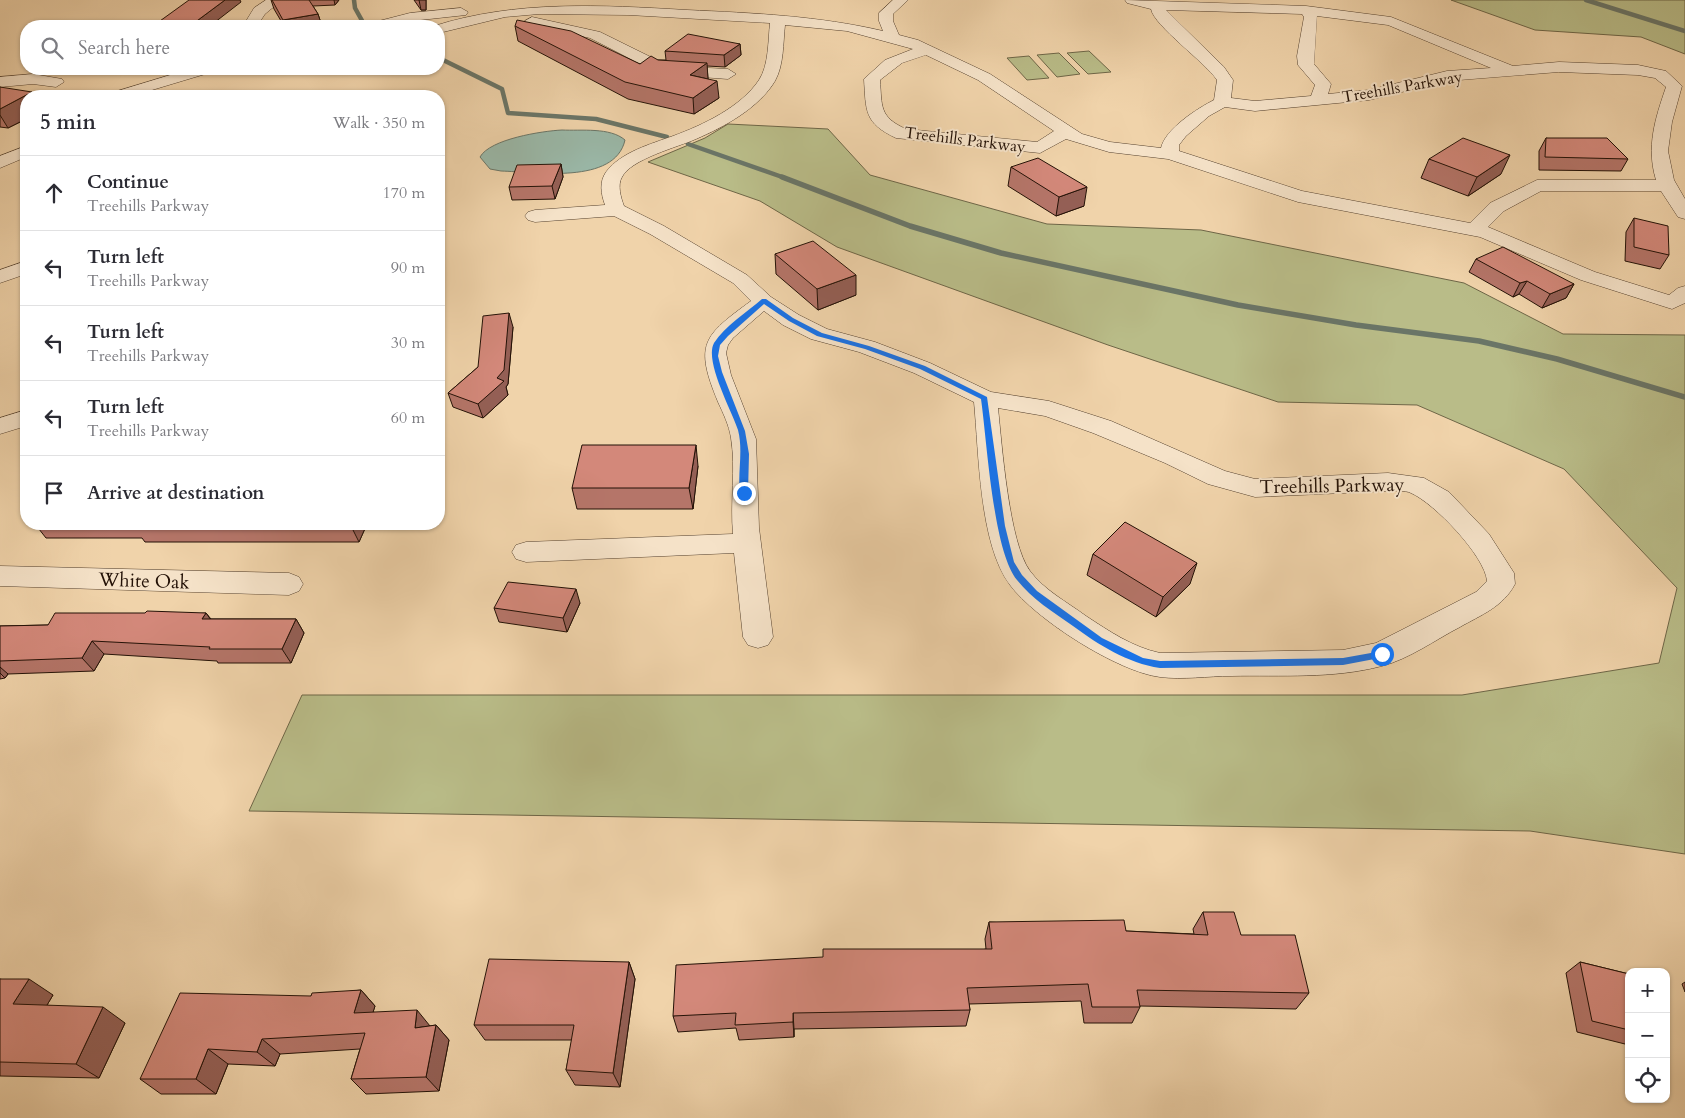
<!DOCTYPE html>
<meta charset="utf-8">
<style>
body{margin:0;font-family:Cardo,serif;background:#f2f2f3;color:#2b2b33}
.controls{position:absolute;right:15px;bottom:15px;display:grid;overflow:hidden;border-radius:10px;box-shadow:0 1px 4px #0004}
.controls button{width:45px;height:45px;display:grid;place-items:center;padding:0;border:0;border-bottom:1px solid #e1e1e2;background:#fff;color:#2b2b33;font:25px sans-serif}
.stop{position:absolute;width:15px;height:15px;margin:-11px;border:4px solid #1a73e8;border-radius:50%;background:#fff}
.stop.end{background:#1a73e8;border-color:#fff;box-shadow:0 1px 5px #0008}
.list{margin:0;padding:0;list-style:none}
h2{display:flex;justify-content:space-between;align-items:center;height:65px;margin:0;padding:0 20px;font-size:21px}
h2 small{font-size:16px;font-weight:400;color:#7c7c81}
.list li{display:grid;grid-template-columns:32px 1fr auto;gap:15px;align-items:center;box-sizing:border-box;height:75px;padding:0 20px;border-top:1px solid #e1e1e2}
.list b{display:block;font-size:19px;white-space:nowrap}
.list p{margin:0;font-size:16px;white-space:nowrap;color:#7c7c81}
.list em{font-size:16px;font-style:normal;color:#7c7c81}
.icon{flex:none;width:28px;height:28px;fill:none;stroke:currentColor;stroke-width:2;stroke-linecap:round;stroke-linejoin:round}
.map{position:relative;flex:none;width:1685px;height:1118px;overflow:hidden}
.search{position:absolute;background:#fff;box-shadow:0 1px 4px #0004;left:20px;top:20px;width:425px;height:55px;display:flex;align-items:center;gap:12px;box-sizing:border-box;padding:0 18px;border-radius:20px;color:#7c7c81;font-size:19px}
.panel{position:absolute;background:#fff;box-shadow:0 1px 4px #0004;left:20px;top:90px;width:425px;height:440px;border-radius:20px}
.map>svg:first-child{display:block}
.green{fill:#b9bc88;stroke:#6e6647}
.water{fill:#9ab8a8;stroke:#6a7567}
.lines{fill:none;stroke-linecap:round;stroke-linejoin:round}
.stream-far1{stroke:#6a7567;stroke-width:4.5}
.stream{stroke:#6a7567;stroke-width:5.5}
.minor-casing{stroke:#56422f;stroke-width:1}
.minor{fill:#f5e2c8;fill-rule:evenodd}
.wall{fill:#b57569;stroke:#231106}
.shaded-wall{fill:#945f55;stroke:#231106}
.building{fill:#d3887a;stroke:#231106}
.route{fill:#1a73e8}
.labels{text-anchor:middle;stroke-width:4;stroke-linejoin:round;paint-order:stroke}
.far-street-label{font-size:16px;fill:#231106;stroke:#f5e2c8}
.street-label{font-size:19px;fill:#231106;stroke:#f5e2c8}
</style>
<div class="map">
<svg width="1685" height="1118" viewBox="0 0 1685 1118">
<rect width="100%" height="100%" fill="#f0d3aa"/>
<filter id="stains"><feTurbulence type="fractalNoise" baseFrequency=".004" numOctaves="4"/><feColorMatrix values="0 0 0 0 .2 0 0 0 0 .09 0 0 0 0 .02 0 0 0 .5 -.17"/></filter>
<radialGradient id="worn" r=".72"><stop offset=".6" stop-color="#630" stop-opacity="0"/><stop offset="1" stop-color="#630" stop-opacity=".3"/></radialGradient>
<g class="green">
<polygon points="1451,0 1685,0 1685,54 1641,37 1535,30"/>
<polygon points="1089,51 1111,72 1088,74 1067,53"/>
<polygon points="1059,53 1080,74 1057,77 1037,55"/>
<polygon points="1029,56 1049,78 1027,80 1007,58"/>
<polygon points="728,124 828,129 870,175 1047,224 1201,230 1464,283 1563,334 1685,335 1685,854 1530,831 249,811 302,695 1462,695 1659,663 1677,588 1564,469 1417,405 1278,402 1108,345 837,247 760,201 648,162 705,138"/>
</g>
<path class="water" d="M562 130C581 131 610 127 625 140 615 185 535 172 501 171L490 169 480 157C490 139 542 131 562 130Z"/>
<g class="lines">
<g class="stream-far1">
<polyline points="354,0 355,8 365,26"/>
<polyline points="1586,0 1685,31"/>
<polyline points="439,58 502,89 508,113 596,119 667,137"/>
<polyline points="688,144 785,178"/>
</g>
<polyline class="stream" points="782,177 910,226 1001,253 1238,305 1356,325 1479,341 1557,359 1685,397"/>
<defs>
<g id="minor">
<polygon points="266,0 282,0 265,14 257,26 243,26 254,8"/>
<path d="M893 0H908L893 14V21L899 35 918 40 990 74 1082 134 1110 142 1161 148C1165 129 1198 108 1214 100L1217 80C1205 62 1154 26 1151 9L1127 3 1125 0 1306 6 1391 17 1513 66 1559 62 1638 65 1666 71 1682 86 1672 122 1668 151 1674 180 1685 199V219L1678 217 1661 191H1541L1504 211 1488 227 1595 272 1669 295 1678 288 1685 286V303L1672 309 1581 280 1480 237 1298 202 1168 159 1109 152 1066 139 1040 153 896 138C864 123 866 111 864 79L885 60 913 49 847 31 785 25C783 43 784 65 775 81 759 108 724 127 696 139 678 147 631 159 622 177 617 185 621 198 624 206L664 226 747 275 771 297 799 315 827 329 875 342 930 363 991 392 1049 401 1111 421 1225 471 1255 479 1388 473 1424 478 1449 492 1489 534 1514 573 1515 584C1503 607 1481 615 1460 627 1435 640 1409 659 1382 666 1333 679 1281 675 1231 676 1208 676 1183 680 1160 677 1118 672 1035 619 1010 585 979 544 979 453 974 402L914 373 859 352 811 339 783 325 764 311 733 338 728 345 726 353 731 375 756 439 759 528 773 637 768 645 758 648 748 645 743 637 734 553 526 562 516 559 512 552 516 545 526 542 733 534C730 502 736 469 731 438 729 425 723 413 718 402 694 344 703 336 751 301L733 283 650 234 614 216 535 222 528 220 525 216 528 212 535 210 605 205C601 194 599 182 606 172 621 152 651 144 673 136 703 125 741 107 759 80 769 65 768 40 770 23L629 15 539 14 505 17 439 33V26H434C516 0 601 5 687 10 753 13 819 16 883 31L879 21V13ZM1166 10 1302 14 1304 17 1297 56 1298 65 1315 85 1311 96 1255 101 1231 98 1233 80 1224 67ZM1317 16 1388 25 1491 68 1447 71 1369 90 1328 94 1331 84 1314 64ZM926 55 978 80 1054 131 1037 142 906 129C879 117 882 106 880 80L902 63ZM1559 72 1638 75 1655 78 1666 87C1655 119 1646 147 1656 180H1537L1490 203 1470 223 1302 191 1179 151V145L1186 136 1209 116 1225 107 1255 111 1369 100 1447 81ZM998 408 1045 416 1093 433 1165 463 1208 484 1255 497 1388 491C1395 491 1405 490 1411 493 1434 503 1485 556 1487 581L1476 592 1376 643 1343 650 1160 653C1132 647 1109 631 1086 616 1067 602 1044 590 1030 571 1009 543 1002 445 998 408Z"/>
<polygon points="461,8 468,12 466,15 411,21 392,26 369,26 371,23 410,13"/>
<polygon points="532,17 600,32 669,66 728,69 736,74 728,79 660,74 590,38 527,24 525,21"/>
<polygon points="190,69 215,69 212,72 132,96 109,96 111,93"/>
<polygon points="33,74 62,79 64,82 56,87 33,84 0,87 0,77"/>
<polygon points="26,146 26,157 0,168 0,156"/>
<polygon points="26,261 26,274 0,283 0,270"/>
<polygon points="26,410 26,426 0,434 0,418"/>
<polygon points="0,566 289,573 299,577 303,584 299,591 289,595 0,586"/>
</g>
</defs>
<use href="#minor" class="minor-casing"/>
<use href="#minor" class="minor"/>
</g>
<g class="wall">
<polygon points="271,0 339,0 335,5 313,6 318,14 322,26 284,26 274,9"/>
<polygon points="414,0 426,0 426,10 421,10"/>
<polygon points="515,26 640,64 658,60 666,60 665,51 740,44 741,55 725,67 707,66 708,79 719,98 694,114 628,99 518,41"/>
<polygon points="0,87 26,96 26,119 8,128 0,127"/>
<polygon points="1546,138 1628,159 1621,171 1539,170 1539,151"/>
<polygon points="1429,159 1501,174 1468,196 1421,178"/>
<polygon points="561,164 563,177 555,199 512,200 509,187"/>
<polygon points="1011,167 1084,206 1056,216 1008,186"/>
<polygon points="1634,218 1669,255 1660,269 1625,261 1626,232"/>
<polygon points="775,254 856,295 818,310 776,274"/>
<polygon points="1476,259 1574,284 1566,298 1542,308 1519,294 1513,297 1469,272"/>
<polygon points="513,327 508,384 506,387 508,395 483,418 453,407 448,393 478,367"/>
<polygon points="698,466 693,509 577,509 572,488"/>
<polygon points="35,524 367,524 359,542 145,542 142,538 46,538"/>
<polygon points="1093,554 1190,584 1156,617 1087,575"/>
<polygon points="580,603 567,632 499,622 494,608"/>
<polygon points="206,613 211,619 296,619 304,633 291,663 218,663 217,661 104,654 94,671 8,674 5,678 0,679 0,626 48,625"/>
<polygon points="1203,912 1241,935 1309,993 1296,1009 1140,1006 1140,1007 1132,1023 1084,1023 1081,1001 969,1004 970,1010 966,1026 794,1029 794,1037 739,1040 736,1028 678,1032 673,1016 986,949 985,939 989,922 1126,931 1194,934 1193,929"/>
<polygon points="629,962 635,979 620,1087 575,1085 566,1070 572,1040 485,1040 474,1025"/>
<polygon points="1580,962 1629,974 1629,1045 1577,1032 1566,973"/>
<polygon points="0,979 53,995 47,1005 125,1023 99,1078 0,1076"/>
<polygon points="1685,982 1685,992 1682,984"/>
<polygon points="361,990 375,1006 373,1012 430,1026 436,1025 449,1040 439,1091 366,1094 351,1079 360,1049 280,1054 275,1066 228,1064 216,1094 161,1094 140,1079 311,996"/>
</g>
<g class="shaded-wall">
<polygon points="225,0 240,0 241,2 210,26 190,26"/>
<polygon points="334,0 339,0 335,5"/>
<polygon points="419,0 426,0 426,10 421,10"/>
<polygon points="318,14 322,26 286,26 283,20"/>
<polygon points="740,44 741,55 725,67 724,55"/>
<polygon points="707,63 708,79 690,75"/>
<polygon points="717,81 719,98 694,114 693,98"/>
<polygon points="32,92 34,96 26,96 26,119 8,128 0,115 0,109"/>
<polygon points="1510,155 1501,174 1468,196 1477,177"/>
<polygon points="561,164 563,177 555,199 552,186"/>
<polygon points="1087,187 1084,206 1056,216 1059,197"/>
<polygon points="856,275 856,295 818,310 817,289"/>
<polygon points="1527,281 1519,294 1513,297 1520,283"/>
<polygon points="1574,284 1566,298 1542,308 1550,294"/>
<polygon points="509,313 513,327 508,384 506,387 508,395 483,418 478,404 497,378"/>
<polygon points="696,445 698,466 693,509 689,488"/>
<polygon points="354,524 367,524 359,542 352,528"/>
<polygon points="1197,563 1190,584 1156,617 1163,597"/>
<polygon points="576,589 580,603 567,632 563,618"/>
<polygon points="206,613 216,627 202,619"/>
<polygon points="296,619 304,633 291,663 282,649"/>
<polygon points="92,641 104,654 94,671 82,658"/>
<polygon points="0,667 8,674 5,678 0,673"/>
<polygon points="629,962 635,979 620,1087 613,1073"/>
<polygon points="29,979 53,995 38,1020 13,1004"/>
<polygon points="361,990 375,1006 368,1028 354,1013"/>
<polygon points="103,1007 125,1023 99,1078 76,1064"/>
<polygon points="417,1010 430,1026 415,1028"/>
<polygon points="793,1013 794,1029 794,1037 793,1022"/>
<polygon points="436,1025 449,1040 439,1091 426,1077"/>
<polygon points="262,1039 280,1054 275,1066 257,1052"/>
<polygon points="208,1049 228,1064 216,1094 196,1079"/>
</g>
<g class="building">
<polygon points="189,0 225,0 190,26 153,26"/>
<polygon points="272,0 309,0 318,14 283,20"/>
<polygon points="517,20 571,31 640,64 651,56 658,60 707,63 690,75 717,81 693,98 625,82 515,26"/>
<polygon points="688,34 740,44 724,55 665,51"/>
<polygon points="0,87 32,92 0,109"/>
<polygon points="1463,138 1510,155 1477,177 1429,159"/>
<polygon points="1546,138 1607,138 1628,159 1545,157"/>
<polygon points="1038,158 1087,187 1059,197 1011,167"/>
<polygon points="561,164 552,186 509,187 517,165"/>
<polygon points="1634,218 1668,226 1669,255 1634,247"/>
<polygon points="813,241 856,275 817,289 775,254"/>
<polygon points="1503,247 1574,284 1550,294 1527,281 1520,283 1476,259"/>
<polygon points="509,313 504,370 497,378 504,381 478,404 448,393 478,367 483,316"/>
<polygon points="582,445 696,445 689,488 572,488"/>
<polygon points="1125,522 1197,563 1163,597 1093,554"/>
<polygon points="138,524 354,524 352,528 135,528"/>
<polygon points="508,582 576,589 563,618 494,608"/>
<polygon points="147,611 206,613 202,619 296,619 282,649 209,649 210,647 92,641 82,658 0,661 0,626 48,625 55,613 145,613"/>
<polygon points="1203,912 1234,912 1241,935 1295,935 1309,993 1137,990 1140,1007 1092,1007 1088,984 967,988 970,1010 793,1013 793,1022 735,1025 736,1013 673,1016 676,965 823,957 823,949 992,949 989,922 1124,920 1126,931 1208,935"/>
<polygon points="489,959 629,962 613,1073 566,1070 574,1025 474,1025"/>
<polygon points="1580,962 1629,974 1629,1030 1592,1021"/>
<polygon points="0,979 29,979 13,1004 103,1007 76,1064 0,1062"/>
<polygon points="361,990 354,1013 417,1010 415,1028 436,1025 426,1077 351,1079 365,1033 262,1039 257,1052 208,1049 196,1079 140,1079 180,993 311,996 312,993"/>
</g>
<path class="route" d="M762 299H766L793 318 822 333 869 346 925 366 987 397 1005 526 1014 562 1022 575 1037 591 1102 638 1143 658 1160 661 1343 658 1382 651 1385 652V657L1343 665 1160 668C1127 663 1099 645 1073 626 1053 612 1032 599 1017 580 993 551 987 441 981 399L920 369 865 349 817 336 789 321 764 304 728 336 720 345 718 356 722 372 745 431 749 454 748 493 741 495C736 478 744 453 738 430 732 411 704 361 714 343 725 326 747 312 762 299Z"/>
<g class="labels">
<g class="far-street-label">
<text transform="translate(1402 86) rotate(-10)" y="6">Treehills Parkway</text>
<text transform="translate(965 139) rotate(7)" y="6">Treehills Parkway</text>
</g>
<g class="street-label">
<text transform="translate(1332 485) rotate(-1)" y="7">Treehills Parkway</text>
<text transform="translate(144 580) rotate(2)" y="7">White Oak</text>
</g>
</g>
<rect width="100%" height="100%" filter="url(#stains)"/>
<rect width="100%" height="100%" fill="url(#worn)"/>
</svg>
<div class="controls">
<button>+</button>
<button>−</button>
<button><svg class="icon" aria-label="locate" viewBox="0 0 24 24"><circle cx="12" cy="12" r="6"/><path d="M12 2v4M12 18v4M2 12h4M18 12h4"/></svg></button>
</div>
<div class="stop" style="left:1382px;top:654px"></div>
<div class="stop end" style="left:744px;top:493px"></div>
<div class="search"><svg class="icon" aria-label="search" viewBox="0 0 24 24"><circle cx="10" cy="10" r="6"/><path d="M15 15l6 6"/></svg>Search here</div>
<section class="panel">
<h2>5 min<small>Walk · 350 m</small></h2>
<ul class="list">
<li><svg class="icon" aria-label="ahead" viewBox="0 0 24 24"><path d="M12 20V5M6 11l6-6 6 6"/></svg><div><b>Continue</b><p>Treehills Parkway</p></div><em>170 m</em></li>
<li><svg class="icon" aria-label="left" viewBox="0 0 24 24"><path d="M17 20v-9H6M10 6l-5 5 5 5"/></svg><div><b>Turn left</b><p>Treehills Parkway</p></div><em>90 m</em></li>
<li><svg class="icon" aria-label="left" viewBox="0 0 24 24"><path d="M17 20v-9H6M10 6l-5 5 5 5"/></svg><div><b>Turn left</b><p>Treehills Parkway</p></div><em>30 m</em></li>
<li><svg class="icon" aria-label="left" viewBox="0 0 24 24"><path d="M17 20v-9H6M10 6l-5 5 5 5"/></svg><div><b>Turn left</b><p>Treehills Parkway</p></div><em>60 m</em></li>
<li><svg class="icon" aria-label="arrive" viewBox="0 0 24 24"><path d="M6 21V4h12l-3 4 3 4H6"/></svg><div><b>Arrive at destination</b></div></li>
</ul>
</section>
</div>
